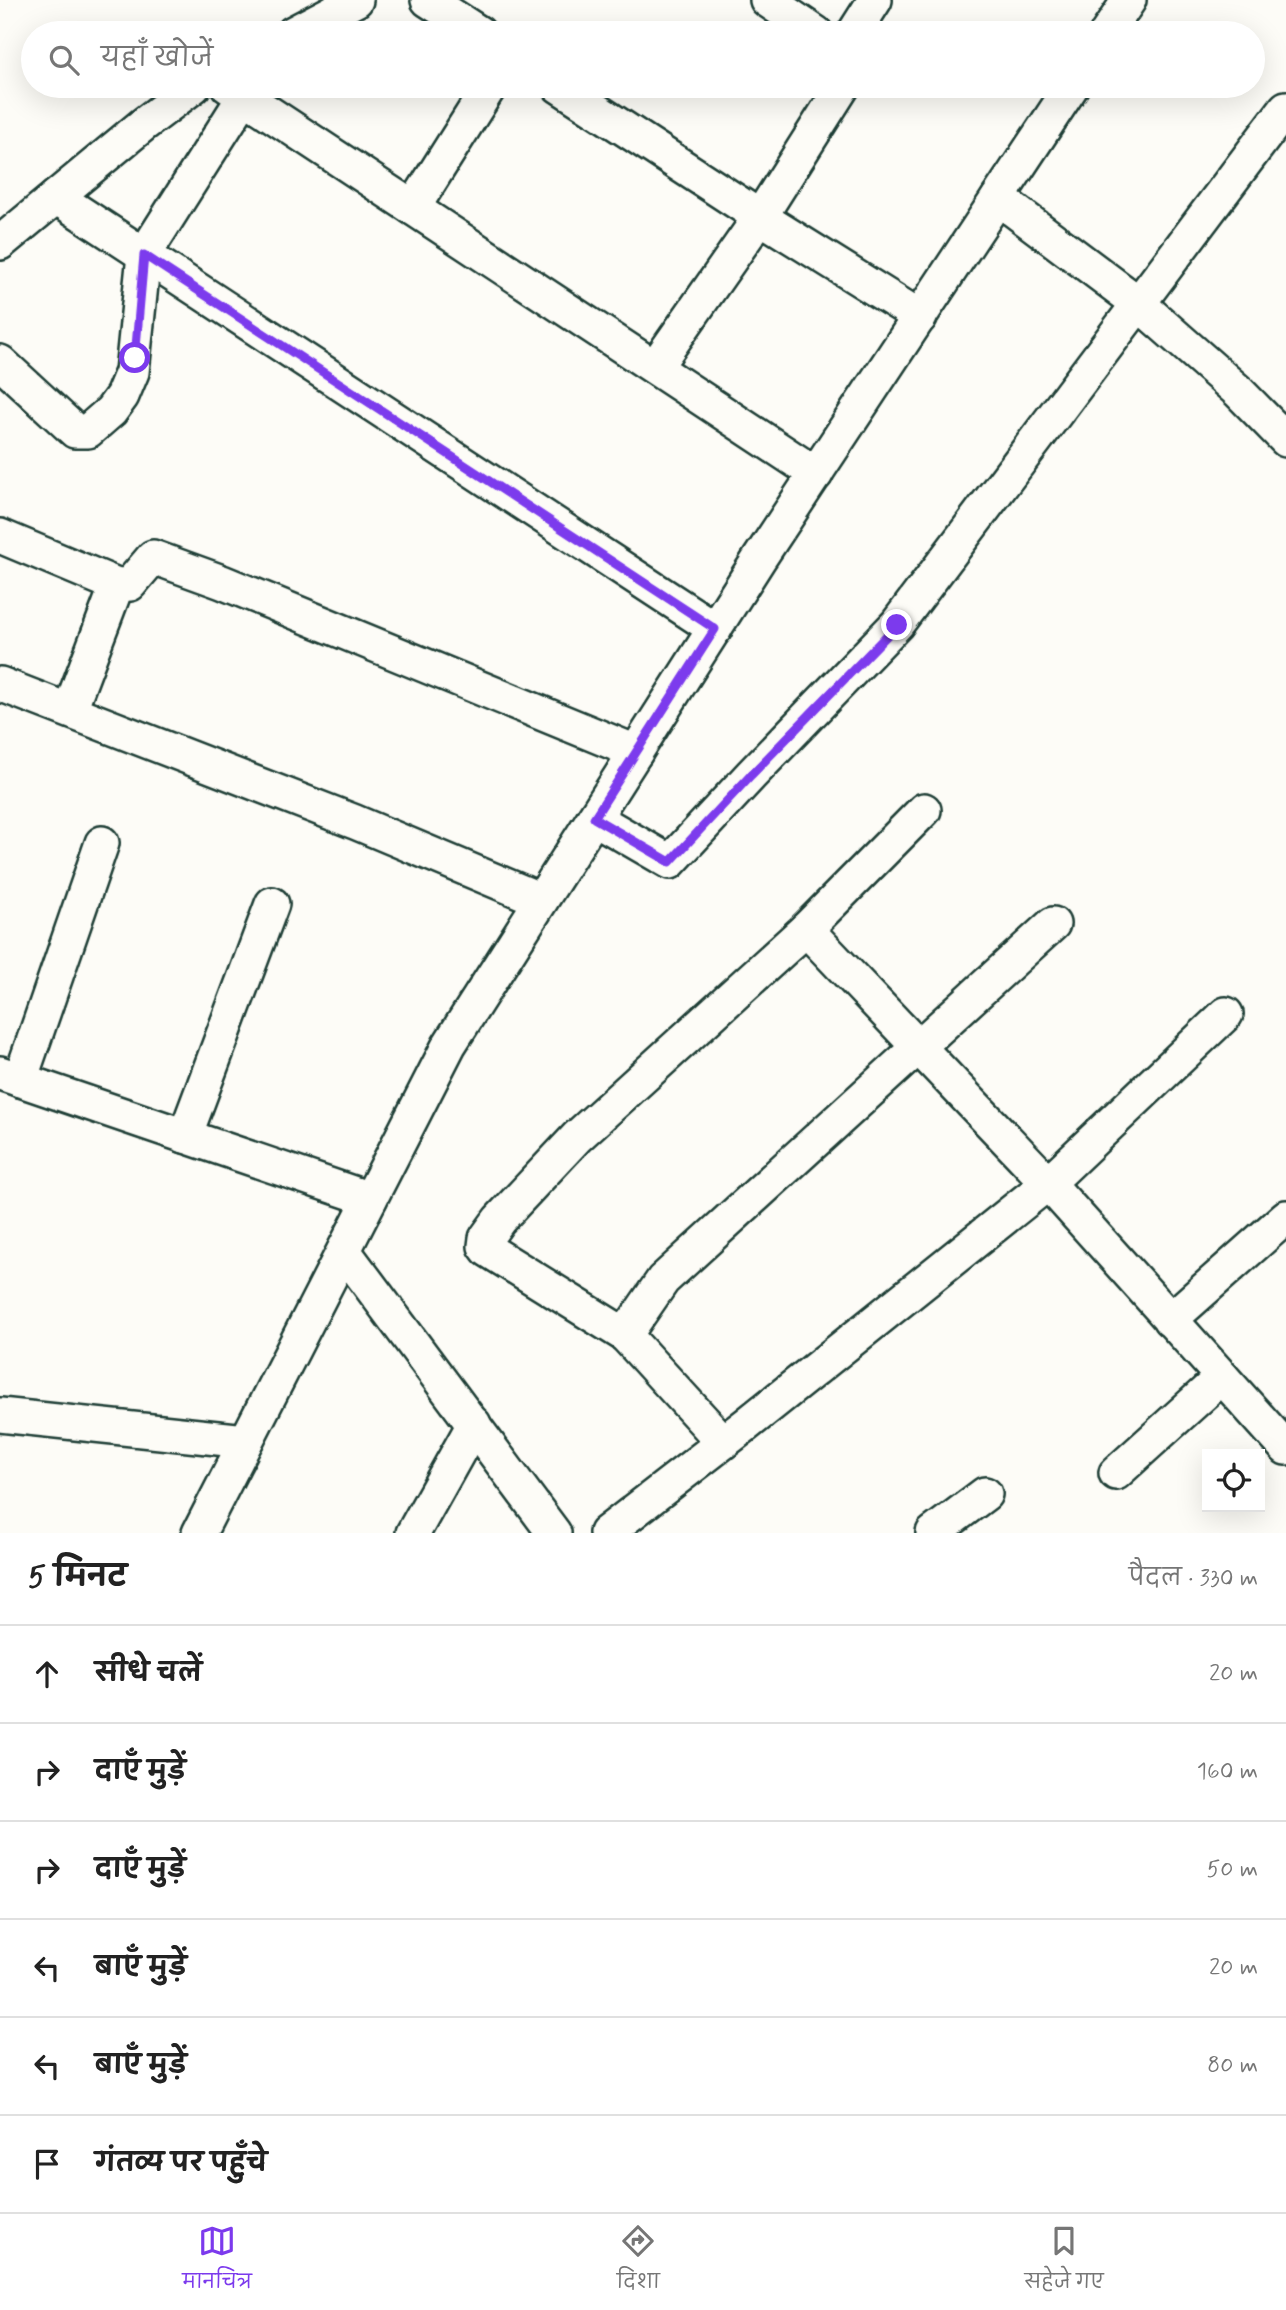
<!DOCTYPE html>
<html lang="hi">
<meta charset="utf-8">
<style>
body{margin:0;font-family:Mynerve,"Playpen Sans Deva",sans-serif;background:#f2f2f2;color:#222}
.controls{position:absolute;right:21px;bottom:21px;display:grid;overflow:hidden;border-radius:0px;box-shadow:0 7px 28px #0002}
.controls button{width:63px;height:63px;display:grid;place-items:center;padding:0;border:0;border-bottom:2px solid #e0e0e0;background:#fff;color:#222;font:35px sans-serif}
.stop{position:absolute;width:21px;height:21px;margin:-16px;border:5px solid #7c3aed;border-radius:50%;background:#fff}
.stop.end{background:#7c3aed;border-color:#fff;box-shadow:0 2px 7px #0008}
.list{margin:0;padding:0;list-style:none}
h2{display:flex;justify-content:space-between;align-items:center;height:91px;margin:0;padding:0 28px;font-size:30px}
h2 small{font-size:23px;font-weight:400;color:#767676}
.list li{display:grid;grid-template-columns:46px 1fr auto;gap:21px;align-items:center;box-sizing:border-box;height:98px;padding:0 28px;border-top:2px solid #e0e0e0}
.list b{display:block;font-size:26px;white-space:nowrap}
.list em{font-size:23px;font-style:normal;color:#767676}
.icon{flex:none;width:38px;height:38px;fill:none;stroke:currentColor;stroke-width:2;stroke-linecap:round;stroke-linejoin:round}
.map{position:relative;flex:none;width:1286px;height:1533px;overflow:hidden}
.search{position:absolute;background:#fff;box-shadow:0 7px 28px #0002;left:21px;right:21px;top:21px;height:77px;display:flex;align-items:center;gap:18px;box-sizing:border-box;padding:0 24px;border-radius:38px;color:#767676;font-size:26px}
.sheet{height:679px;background:#fff}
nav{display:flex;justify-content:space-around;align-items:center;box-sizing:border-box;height:98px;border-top:2px solid #e0e0e0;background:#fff;font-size:19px;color:#767676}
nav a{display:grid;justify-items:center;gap:4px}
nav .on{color:#7c3aed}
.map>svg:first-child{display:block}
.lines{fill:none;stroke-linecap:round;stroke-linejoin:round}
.minor-casing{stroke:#1f3d34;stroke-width:38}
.minor{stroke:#fdfcf7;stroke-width:33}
.route{stroke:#7c3aed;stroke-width:9}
</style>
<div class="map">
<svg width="1286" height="1533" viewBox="0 0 1286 1533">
<rect width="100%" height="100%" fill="#fdfcf7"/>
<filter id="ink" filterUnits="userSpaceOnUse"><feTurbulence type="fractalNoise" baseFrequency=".0143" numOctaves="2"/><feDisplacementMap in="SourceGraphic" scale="14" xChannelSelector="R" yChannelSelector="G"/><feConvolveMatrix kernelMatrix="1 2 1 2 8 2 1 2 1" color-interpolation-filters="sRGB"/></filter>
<g filter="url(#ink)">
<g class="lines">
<defs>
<g id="minor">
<polyline points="428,0 479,33"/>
<polyline points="767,0 816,33"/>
<polyline points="293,33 356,0"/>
<polyline points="854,33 875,0"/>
<polyline points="1107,33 1129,0"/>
<polyline points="228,86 816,474"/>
<polyline points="559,86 760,217 920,317"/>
<polyline points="56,197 715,629"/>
<polyline points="998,198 1138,303 1238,391 1286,440"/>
<polyline points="413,208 490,86"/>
<polyline points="0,243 144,124 194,86"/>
<polyline points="0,362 75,431 88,431 111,411 122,396 132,372 144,255 244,97"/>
<polyline points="655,367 760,217 843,86"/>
<polyline points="0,536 117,585 130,584 153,557 222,582 636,752"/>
<polyline points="0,684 355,822 541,900"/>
<polyline points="70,709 117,585"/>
<polyline points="594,818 670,862 751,775 897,624 1286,108"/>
<polyline points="806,929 1048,1183 1286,1448"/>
<polyline points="0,1073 370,1199"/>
<polyline points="20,1080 102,843"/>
<polyline points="185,1136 272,904"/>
<polyline points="344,1251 554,1533"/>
<polyline points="1170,1320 1286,1217"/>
<polyline points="625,1335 488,1250 485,1246 486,1238 499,1220 577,1137 806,929 924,810"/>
<polyline points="0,1415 246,1441"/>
<polyline points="723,1442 625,1335 663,1280 1053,924"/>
<polyline points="1116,1473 1222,1377"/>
<polyline points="199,1533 449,1045 759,559 1072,86"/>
<polyline points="413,1533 474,1424"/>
<polyline points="606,1533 747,1424 1048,1183 1226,1014"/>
<polyline points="933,1533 985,1494"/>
</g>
</defs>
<use href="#minor" class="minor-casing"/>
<use href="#minor" class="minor"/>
</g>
</g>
<g class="lines" filter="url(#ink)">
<polyline class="route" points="135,358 144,255 715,629 594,818 670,862 751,775 897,625"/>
</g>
</svg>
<div class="controls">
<button><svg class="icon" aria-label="locate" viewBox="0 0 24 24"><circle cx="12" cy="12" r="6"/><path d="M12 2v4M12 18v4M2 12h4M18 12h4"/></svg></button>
</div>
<div class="stop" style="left:135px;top:358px"></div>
<div class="stop end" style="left:897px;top:625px"></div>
<div class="search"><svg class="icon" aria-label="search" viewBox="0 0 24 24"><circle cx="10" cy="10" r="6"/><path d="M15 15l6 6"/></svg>यहाँ खोजें</div>
</div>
<section class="sheet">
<h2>5 मिनट<small>पैदल · 330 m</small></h2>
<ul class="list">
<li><svg class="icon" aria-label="ahead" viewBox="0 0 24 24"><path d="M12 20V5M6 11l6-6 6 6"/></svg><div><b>सीधे चलें</b></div><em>20 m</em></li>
<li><svg class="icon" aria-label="right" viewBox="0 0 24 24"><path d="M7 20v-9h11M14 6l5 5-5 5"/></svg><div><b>दाएँ मुड़ें</b></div><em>160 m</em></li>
<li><svg class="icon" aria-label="right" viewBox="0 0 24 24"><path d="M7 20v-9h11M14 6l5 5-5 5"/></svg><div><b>दाएँ मुड़ें</b></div><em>50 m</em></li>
<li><svg class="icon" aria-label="left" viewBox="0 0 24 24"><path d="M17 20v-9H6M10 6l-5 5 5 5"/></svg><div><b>बाएँ मुड़ें</b></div><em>20 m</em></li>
<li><svg class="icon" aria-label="left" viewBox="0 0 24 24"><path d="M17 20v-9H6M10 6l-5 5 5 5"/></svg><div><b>बाएँ मुड़ें</b></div><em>80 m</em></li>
<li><svg class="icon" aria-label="arrive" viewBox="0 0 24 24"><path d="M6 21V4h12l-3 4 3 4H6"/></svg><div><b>गंतव्य पर पहुँचे</b></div></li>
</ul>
</section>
<nav>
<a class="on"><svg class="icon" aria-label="map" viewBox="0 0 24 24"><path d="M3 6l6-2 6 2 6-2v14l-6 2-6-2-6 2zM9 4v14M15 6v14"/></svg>मानचित्र</a>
<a><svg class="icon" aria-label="directions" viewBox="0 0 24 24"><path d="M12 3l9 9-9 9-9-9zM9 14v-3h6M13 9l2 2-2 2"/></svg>दिशा</a>
<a><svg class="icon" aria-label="saved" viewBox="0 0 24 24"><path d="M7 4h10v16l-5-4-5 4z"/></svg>सहेजे गए</a>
</nav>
